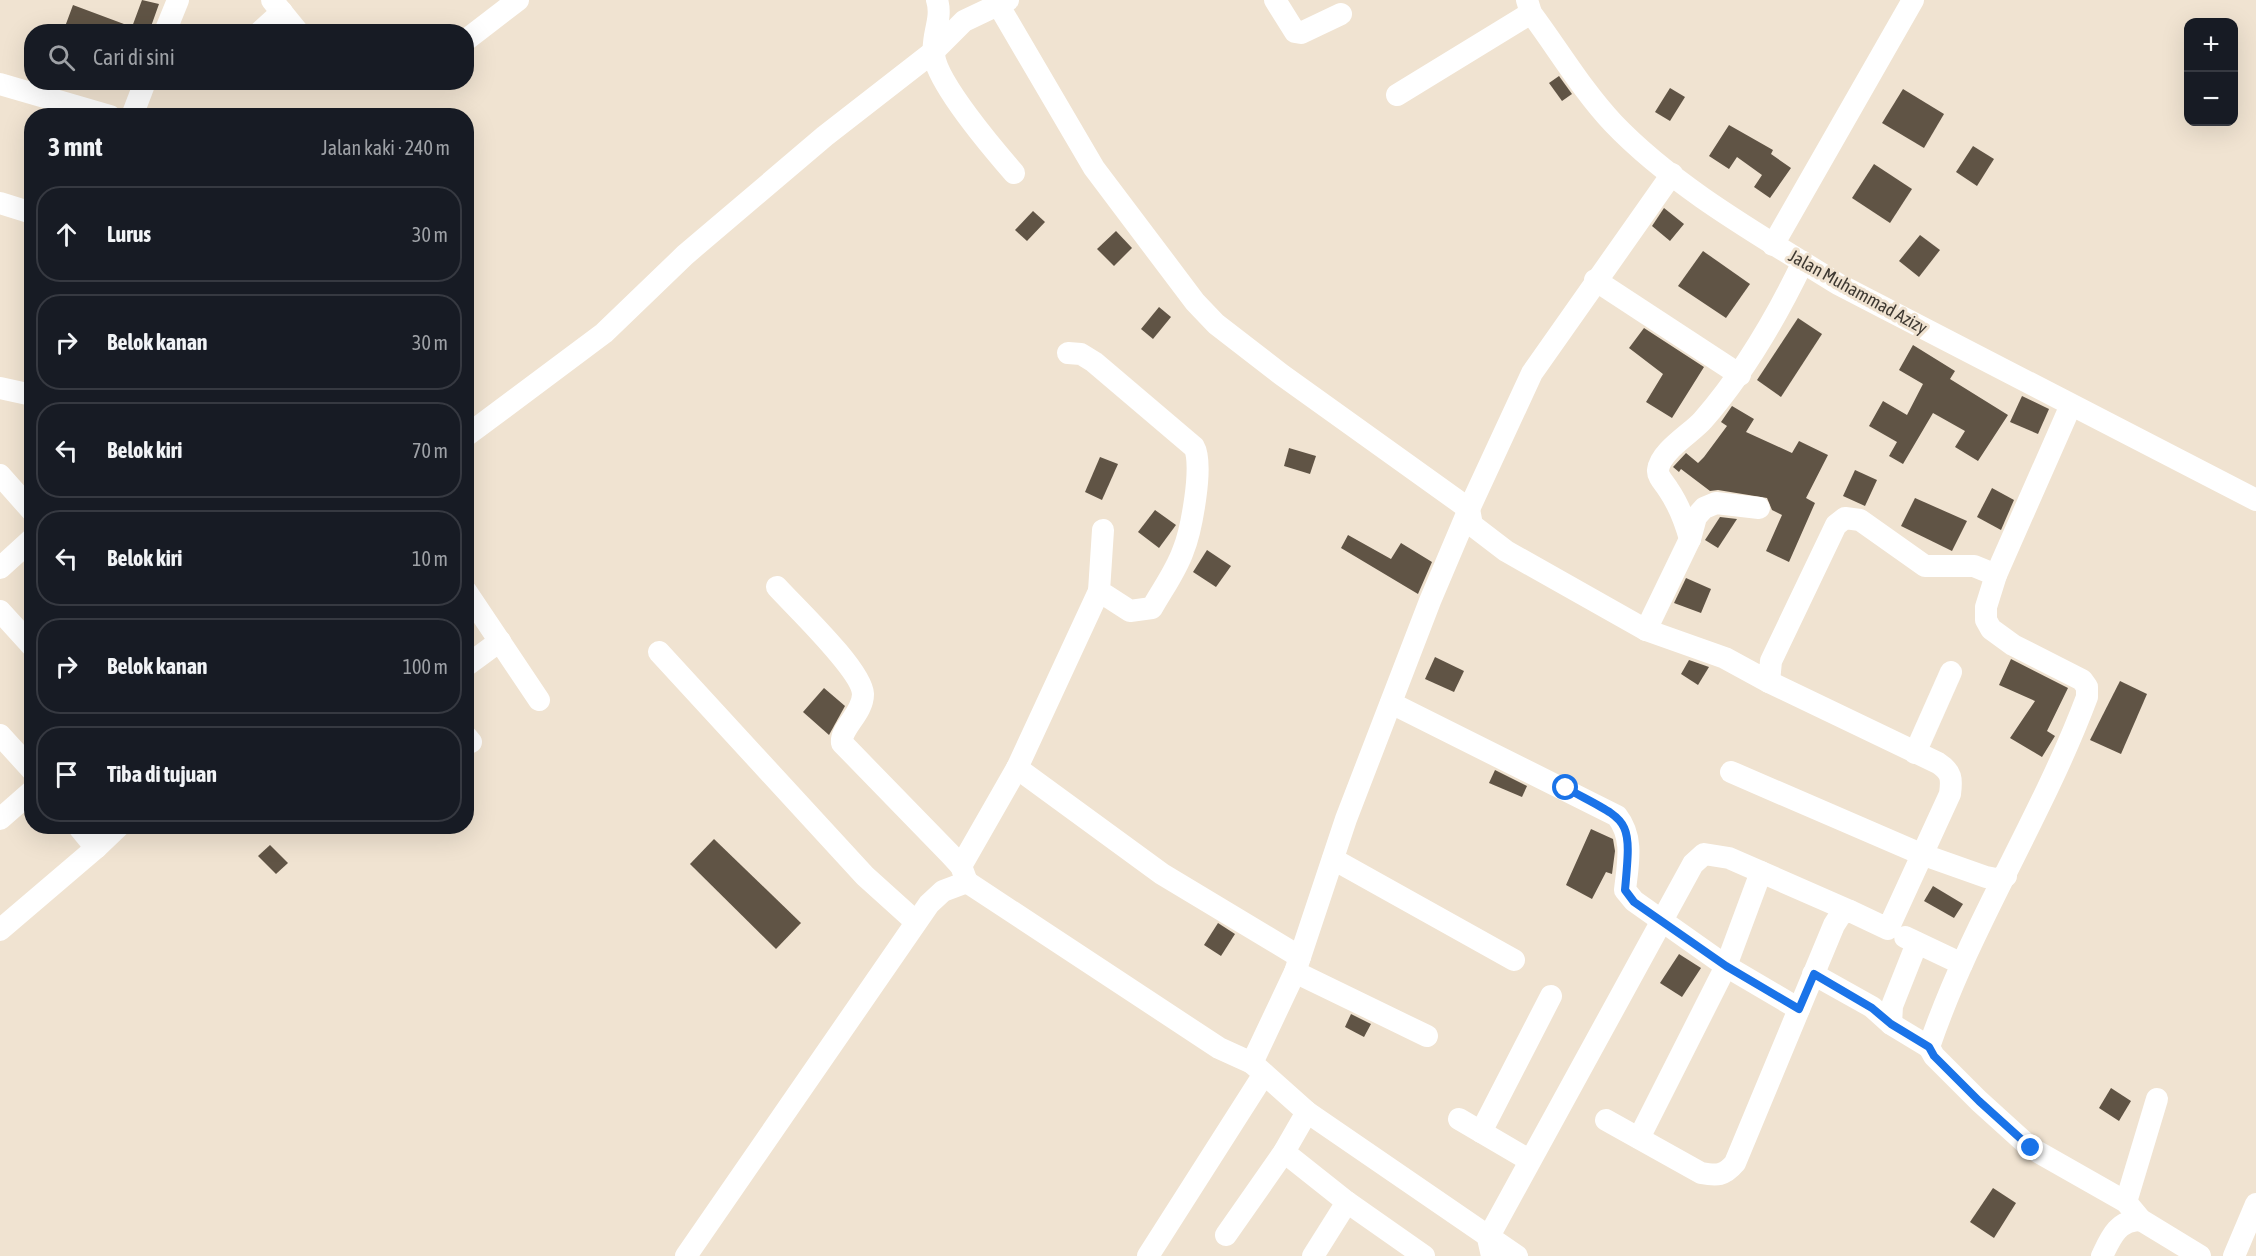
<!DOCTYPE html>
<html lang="id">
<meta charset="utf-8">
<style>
body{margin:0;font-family:"Asap Condensed",sans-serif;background:#20242c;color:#f1f3f6}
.controls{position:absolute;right:18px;top:18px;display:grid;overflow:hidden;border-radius:12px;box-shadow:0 6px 24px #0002}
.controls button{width:54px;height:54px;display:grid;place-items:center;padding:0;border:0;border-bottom:2px solid #363941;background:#171b24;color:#f1f3f6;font:30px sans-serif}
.stop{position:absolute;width:18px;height:18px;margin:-14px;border:4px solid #1a73e8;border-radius:50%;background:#fff}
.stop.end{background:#1a73e8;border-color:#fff;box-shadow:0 2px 6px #0008}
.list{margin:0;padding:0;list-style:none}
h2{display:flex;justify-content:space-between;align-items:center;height:78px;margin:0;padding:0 24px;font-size:26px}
h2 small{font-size:20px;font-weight:400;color:#9ea1a6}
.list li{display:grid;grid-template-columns:39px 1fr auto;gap:18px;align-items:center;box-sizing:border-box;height:96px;margin:0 12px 12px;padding:0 12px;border:2px solid #363941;border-radius:24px}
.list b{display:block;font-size:22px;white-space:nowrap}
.list em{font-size:20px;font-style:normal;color:#9ea1a6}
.icon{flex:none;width:33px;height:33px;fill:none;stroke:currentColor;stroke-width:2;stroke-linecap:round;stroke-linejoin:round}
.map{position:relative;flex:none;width:2256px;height:1256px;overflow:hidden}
.search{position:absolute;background:#171b24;box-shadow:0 6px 24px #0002;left:24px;top:24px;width:450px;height:66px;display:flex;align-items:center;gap:15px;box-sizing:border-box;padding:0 21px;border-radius:24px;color:#9ea1a6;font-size:22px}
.panel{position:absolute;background:#171b24;box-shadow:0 6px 24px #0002;left:24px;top:108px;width:450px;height:726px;border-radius:24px}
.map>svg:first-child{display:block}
.building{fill:#605445}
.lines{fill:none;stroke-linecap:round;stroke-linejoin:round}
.minor{stroke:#fff;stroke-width:22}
.route{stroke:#1a73e8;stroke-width:8}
.labels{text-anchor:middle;stroke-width:6;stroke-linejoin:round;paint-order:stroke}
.street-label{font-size:18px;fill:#3e3932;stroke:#f0e3d1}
</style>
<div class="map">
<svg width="2256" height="1256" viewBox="0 0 2256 1256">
<rect width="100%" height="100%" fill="#f0e3d1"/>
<g class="building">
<polygon points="142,0 159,4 149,32 63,32 73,5 132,27"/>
<polygon points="1559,76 1572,94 1562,101 1549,83"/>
<polygon points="1670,88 1685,97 1670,121 1655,112"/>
<polygon points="1903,89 1944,114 1924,148 1882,123"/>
<polygon points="1729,125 1773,150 1771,154 1791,168 1770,198 1754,187 1762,175 1737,157 1729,169 1709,156"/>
<polygon points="1973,146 1994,159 1977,186 1956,172"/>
<polygon points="1874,164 1912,189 1890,223 1852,198"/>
<polygon points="1664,208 1684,224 1670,241 1652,226"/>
<polygon points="1033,211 1045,222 1027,241 1015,230"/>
<polygon points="1116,231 1132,248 1114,266 1097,249"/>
<polygon points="1920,235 1940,250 1919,277 1899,261"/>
<polygon points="1703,251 1750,284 1726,318 1678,286"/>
<polygon points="1159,307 1171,317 1153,339 1141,329"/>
<polygon points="1798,318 1822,334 1781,397 1757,380"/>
<polygon points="1644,328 1704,367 1672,418 1646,402 1663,374 1629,348"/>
<polygon points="1913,345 1955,371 1950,379 2008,415 1978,461 1955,447 1965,431 1933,413 1903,464 1889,456 1897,442 1869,426 1883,401 1907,415 1923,384 1899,370"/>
<polygon points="2022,396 2049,409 2038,434 2010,422"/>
<polygon points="1732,406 1754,419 1746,432 1792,453 1799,441 1828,455 1806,498 1815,503 1789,562 1766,551 1782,515 1772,510 1767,498 1718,490 1710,491 1681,469 1679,472 1673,467 1686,453 1698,463 1704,457 1727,426 1721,422"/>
<polygon points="1289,448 1316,456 1310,474 1284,466"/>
<polygon points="1100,457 1118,464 1102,500 1085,492"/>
<polygon points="1855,470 1877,480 1865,506 1843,496"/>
<polygon points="1992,488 2014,500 2001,530 1977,517"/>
<polygon points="1915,498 1967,521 1952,551 1901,526"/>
<polygon points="1155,510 1176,525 1159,548 1138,532"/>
<polygon points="1720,517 1737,519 1718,548 1705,540"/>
<polygon points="1348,535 1391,559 1401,543 1432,562 1418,594 1341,548"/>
<polygon points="1207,550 1231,566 1216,587 1193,572"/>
<polygon points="1686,578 1711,589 1701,613 1674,603"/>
<polygon points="1435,657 1464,671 1454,692 1425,679"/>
<polygon points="2011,659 2068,688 2047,731 2055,736 2042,757 2010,738 2035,701 1999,685"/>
<polygon points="1689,660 1709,667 1698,685 1681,674"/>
<polygon points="2120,681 2147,694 2121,754 2090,740"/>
<polygon points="824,688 845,706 829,735 803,712"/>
<polygon points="1495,770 1527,786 1522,797 1489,783"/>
<polygon points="1591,829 1613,839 1615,851 1612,874 1606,872 1592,899 1566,885"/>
<polygon points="714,839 801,923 776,949 690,864"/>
<polygon points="270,845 288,863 276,874 258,856"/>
<polygon points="1933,886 1963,904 1954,918 1924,901"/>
<polygon points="1218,923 1235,934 1221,956 1204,945"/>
<polygon points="1679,954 1701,968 1682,997 1660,983"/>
<polygon points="1351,1014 1371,1024 1364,1037 1345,1027"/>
<polygon points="2111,1088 2131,1101 2119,1121 2099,1108"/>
<polygon points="1993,1188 2016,1203 1994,1238 1970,1222"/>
</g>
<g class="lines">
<g class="minor">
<polyline points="272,0 298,32"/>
<path d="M937 0C943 19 931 36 934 55 937 83 994 150 1014 173"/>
<polyline points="1275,0 1295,32 1301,33 1341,14"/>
<path d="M1527 0 1531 13C1558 49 1582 90 1613 123 1675 188 1763 237 1838 284L2256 500"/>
<polyline points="999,6 1094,168 1195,302 1216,324 1282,375 1469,509 1472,525 1506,551 1646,630 1725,658 1769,682 1771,661 1836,525 1845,518 1860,520 1925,566 1974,566 1996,575"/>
<polyline points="165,32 178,0"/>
<polyline points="260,32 282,12"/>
<polyline points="466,40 518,0"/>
<polyline points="0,84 110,116"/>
<polyline points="1397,95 1531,13"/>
<polyline points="132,116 145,82"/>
<polyline points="0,203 32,213"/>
<polyline points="1773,245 1913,0"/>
<polyline points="1595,280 1740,375"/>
<path d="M1068 353 1081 354 1094 362 1194 447C1204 464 1191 532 1183 551 1176 571 1162 590 1152 608L1130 611 1099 591 1103 530"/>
<polyline points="0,388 32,395"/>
<path d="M2071 405 1996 575 1986 607V620L1991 629 2013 645 2082 680 2087 687V697C2042 817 1970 926 1929 1047L1934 1056 1979 1101 2031 1148 2126 1202 2141 1220 2200 1256"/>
<polyline points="466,436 604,333 685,255 825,136 933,52 964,21 1008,0"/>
<polyline points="0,475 32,511"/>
<path d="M1690 539C1685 521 1679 505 1668 489 1665 484 1657 476 1658 470 1660 451 1692 433 1703 420 1744 373 1776 318 1803 262"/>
<polyline points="0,568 32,539"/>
<path d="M777 587C795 607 862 670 863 694 863 714 840 728 842 743L950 854 961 866 967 882"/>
<polyline points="466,591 539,700"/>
<polyline points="0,611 32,646"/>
<polyline points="1646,630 1690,539 1696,517 1704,508 1716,503 1759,508"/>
<polyline points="659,652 865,876 916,922"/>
<polyline points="466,666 500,641"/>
<path d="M1391 703 1617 816C1634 838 1628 863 1625 890L1634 901 1726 966 1799 1009"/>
<polyline points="0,735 32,770"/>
<polyline points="466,736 471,742"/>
<polyline points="1915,753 1951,672"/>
<polyline points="1017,768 1162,874 1300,957"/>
<polyline points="1731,772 1921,854 1986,877 1996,879 2006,876"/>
<polyline points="0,819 32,791"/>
<polyline points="78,826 96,848 119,826"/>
<polyline points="1333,859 1514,960"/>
<polyline points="961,866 1017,768 1099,591"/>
<polyline points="0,930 96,848"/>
<polyline points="1905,937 1962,964"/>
<polyline points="1295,972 1427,1036"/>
<polyline points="1813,974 1872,1007 1891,1024 1929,1047"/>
<polyline points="1891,1024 1892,1006 1917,943"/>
<polyline points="1252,1063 1307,1112 1517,1256"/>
<polyline points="1459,1119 1529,1160"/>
<path d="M1606 1120 1701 1173C1717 1176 1724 1176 1735 1163L1834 925 1841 914 1850 911 1888 929 1950 794C1952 779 1952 772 1938 763L1769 682"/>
<polyline points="1481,1132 1551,996"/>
<polyline points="1639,1138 1726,966 1761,872"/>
<polyline points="1284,1152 1347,1202 1424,1256"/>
<polyline points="2126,1202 2157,1099"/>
<polyline points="1226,1235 1284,1152 1307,1112"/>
<polyline points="686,1256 929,904 943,891 967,882 1219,1048 1252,1063 1295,972 1346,819 1430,601 1469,509 1532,373 1672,174"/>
<polyline points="1148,1256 1264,1074"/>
<polyline points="1313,1256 1347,1202"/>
<polyline points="1492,1256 1488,1238 1693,864 1704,854 1729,858 1850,911"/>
<path d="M2102 1256C2111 1237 2118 1220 2141 1220"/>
<polyline points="2234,1256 2256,1204"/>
</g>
</g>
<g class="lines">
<path class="route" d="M1566 788C1630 823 1632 815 1625 890L1634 902 1726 966 1799 1009 1814 974 1872 1008 1891 1024 1929 1047 1934 1056 1979 1101 2031 1148"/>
</g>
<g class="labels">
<g class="street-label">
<text transform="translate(1858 292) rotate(29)" y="6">Jalan Muhammad Azizy</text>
</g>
</g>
</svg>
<div class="controls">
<button>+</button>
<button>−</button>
</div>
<div class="stop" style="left:1566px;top:788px"></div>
<div class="stop end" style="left:2031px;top:1148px"></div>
<div class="search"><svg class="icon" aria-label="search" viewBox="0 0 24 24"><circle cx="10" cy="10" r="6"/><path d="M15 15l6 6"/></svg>Cari di sini</div>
<section class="panel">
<h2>3 mnt<small>Jalan kaki · 240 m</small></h2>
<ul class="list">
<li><svg class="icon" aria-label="ahead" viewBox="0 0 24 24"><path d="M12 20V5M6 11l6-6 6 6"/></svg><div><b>Lurus</b></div><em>30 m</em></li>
<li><svg class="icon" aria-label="right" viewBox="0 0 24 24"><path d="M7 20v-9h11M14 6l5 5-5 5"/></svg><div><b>Belok kanan</b></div><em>30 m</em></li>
<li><svg class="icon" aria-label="left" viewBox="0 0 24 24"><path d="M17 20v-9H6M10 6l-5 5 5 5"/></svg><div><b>Belok kiri</b></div><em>70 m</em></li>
<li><svg class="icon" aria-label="left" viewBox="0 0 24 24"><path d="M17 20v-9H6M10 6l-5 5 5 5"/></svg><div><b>Belok kiri</b></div><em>10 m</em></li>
<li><svg class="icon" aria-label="right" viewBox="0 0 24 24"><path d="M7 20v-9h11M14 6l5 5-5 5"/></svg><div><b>Belok kanan</b></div><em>100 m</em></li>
<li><svg class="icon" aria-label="arrive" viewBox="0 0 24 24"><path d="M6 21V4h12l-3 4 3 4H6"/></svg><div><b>Tiba di tujuan</b></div></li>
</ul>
</section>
</div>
